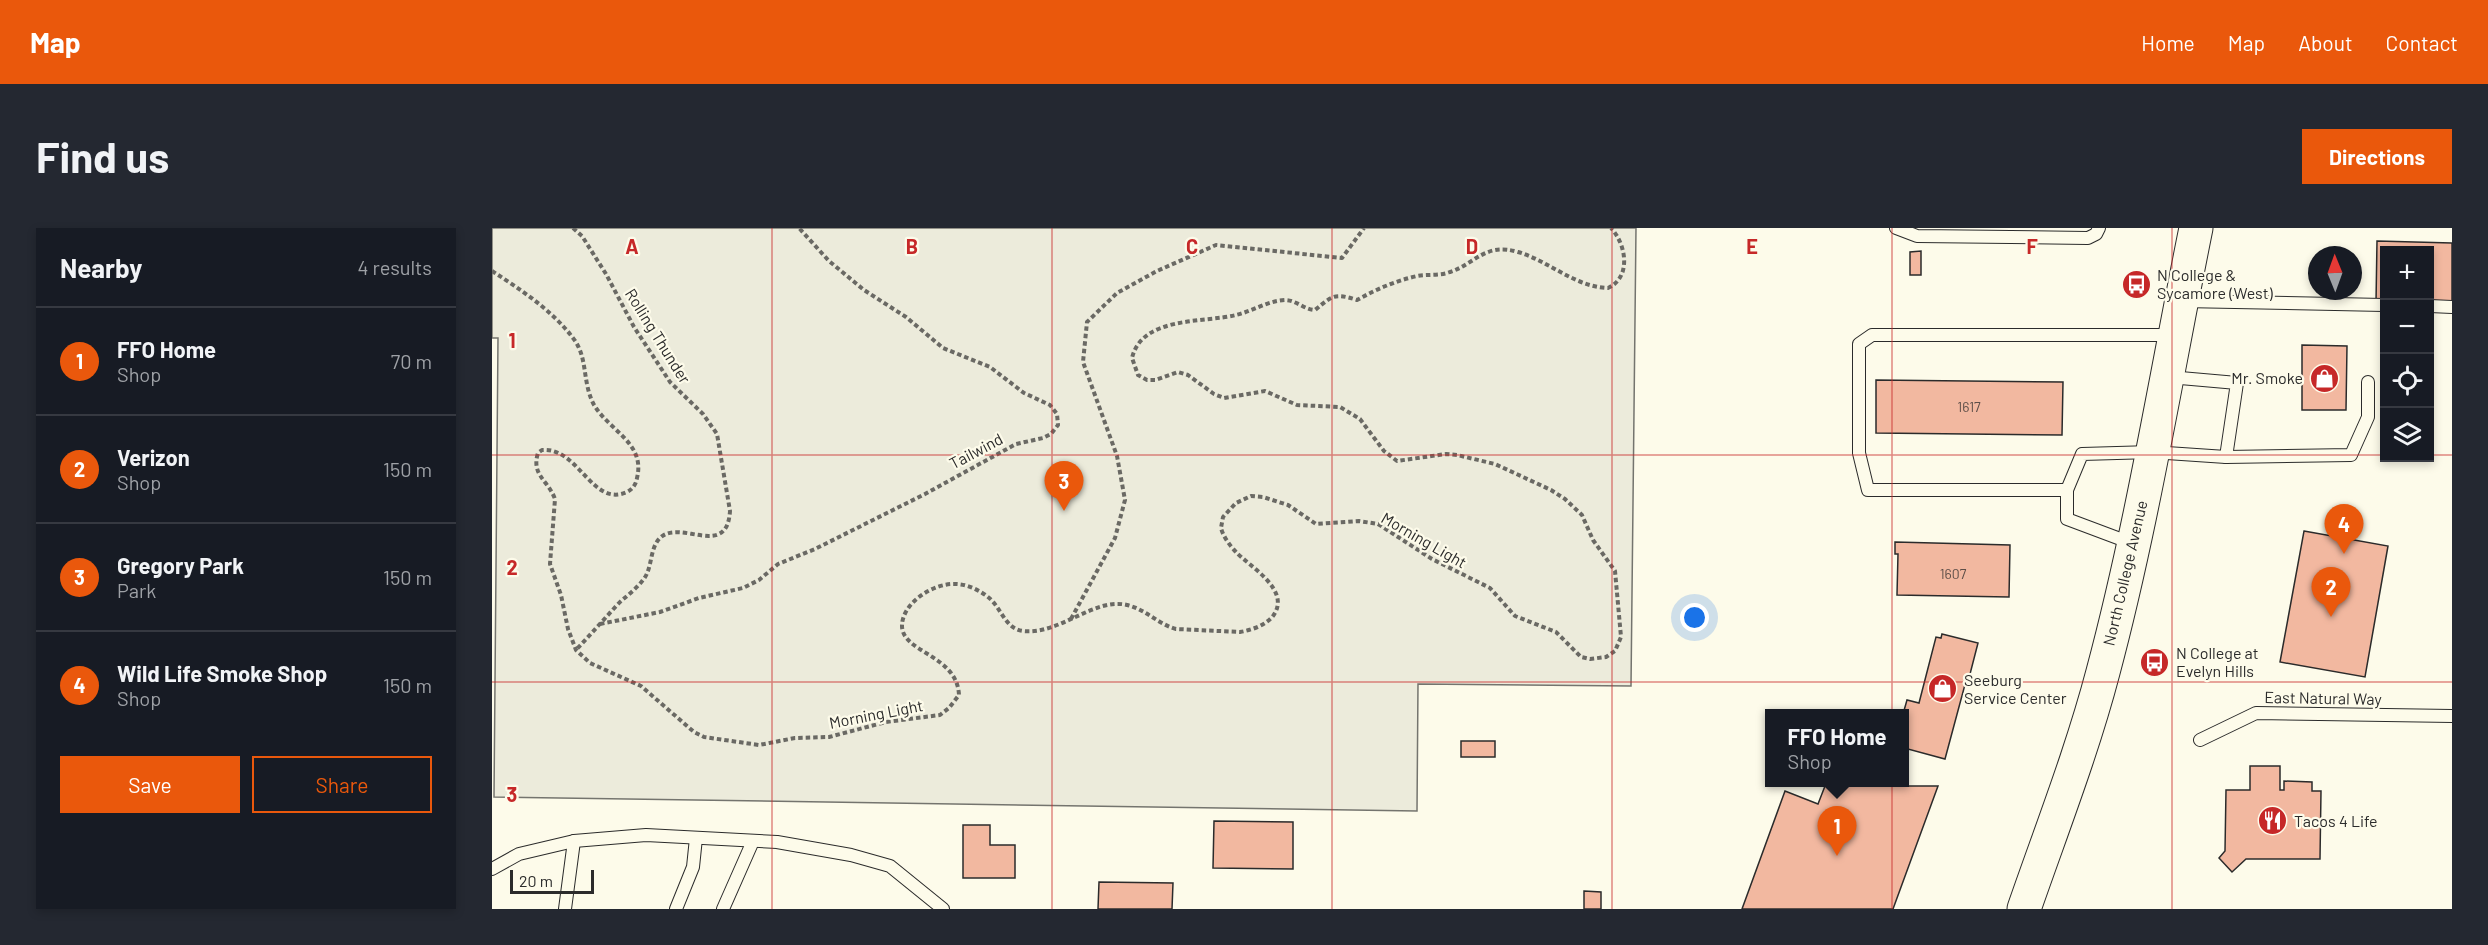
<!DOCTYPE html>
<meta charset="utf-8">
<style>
body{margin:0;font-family:Barlow,sans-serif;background:#242831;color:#f1f3f6}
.controls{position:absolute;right:18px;top:18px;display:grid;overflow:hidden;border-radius:0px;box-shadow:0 3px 9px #0003}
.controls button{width:54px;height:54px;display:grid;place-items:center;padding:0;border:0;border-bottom:2px solid #363941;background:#171b24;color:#f1f3f6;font:30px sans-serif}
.compass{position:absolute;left:1816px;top:18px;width:54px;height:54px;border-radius:50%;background:#171b24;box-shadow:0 3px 9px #0003;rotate:359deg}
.scale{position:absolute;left:18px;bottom:15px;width:84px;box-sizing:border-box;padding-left:6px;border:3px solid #2b2b2b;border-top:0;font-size:16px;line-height:21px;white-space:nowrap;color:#2b2b2b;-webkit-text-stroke:4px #fdfbea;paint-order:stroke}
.you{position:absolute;left:1203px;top:390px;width:21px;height:21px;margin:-15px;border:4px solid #fff;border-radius:50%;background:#1a73e8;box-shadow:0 0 0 9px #1a73e833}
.badge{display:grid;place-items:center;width:39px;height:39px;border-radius:50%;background:#ea580c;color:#fff;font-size:20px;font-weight:700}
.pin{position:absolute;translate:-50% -50px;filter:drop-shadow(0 2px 3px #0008)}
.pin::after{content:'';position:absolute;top:32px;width:21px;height:18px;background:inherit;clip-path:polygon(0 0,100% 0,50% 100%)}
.popup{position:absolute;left:1273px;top:481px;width:144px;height:78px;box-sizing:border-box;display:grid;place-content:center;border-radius:0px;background:#171b24;filter:drop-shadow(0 2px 4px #0005);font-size:20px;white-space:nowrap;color:#9ea1a6}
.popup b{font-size:22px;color:#f1f3f6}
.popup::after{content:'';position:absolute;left:50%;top:100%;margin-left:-12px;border:12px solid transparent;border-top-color:#171b24}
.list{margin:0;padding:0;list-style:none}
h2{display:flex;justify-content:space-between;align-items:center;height:78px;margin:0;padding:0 24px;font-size:26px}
h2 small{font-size:20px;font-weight:400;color:#9ea1a6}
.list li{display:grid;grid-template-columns:39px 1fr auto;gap:18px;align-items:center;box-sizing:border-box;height:108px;padding:0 24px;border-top:2px solid #363941}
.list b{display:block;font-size:22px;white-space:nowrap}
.list p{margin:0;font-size:20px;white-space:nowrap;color:#9ea1a6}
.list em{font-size:20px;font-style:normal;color:#9ea1a6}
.actions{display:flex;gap:12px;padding:18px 24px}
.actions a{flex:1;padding:14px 0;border:2px solid #ea580c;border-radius:0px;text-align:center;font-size:21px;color:#ea580c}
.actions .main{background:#ea580c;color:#fff}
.icon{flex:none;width:33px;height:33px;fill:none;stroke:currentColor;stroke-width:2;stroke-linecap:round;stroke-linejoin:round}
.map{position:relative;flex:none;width:1960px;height:681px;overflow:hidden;border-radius:0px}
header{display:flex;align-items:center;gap:36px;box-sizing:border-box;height:84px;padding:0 30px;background:#ea580c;color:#fff}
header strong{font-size:28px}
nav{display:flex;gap:33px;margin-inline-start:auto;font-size:21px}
.intro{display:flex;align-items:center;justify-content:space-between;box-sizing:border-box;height:144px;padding:0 36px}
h1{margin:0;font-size:42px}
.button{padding:15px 27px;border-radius:0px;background:#ea580c;color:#fff;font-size:21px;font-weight:700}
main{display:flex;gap:36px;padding:0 36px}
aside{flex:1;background:#171b24;border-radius:0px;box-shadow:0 3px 9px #0003}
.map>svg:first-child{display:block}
.green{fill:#ecebdb;stroke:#74746e;stroke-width:1.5}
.building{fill:#f2b8a0;stroke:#2b2b2b;stroke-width:1.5}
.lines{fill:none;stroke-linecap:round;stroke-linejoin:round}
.service-casing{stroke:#2b2b2b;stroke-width:14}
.primary-casing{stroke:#2b2b2b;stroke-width:35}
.path{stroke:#6a6964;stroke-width:4;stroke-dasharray:4.5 3;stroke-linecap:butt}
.service{stroke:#fdfbea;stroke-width:12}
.primary{stroke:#fdfbea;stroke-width:33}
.grid{fill:none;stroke:#c62828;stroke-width:1.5;stroke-opacity:0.55}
.labels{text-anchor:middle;stroke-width:4.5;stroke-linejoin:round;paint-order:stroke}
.number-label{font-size:14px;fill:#5d4e48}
.poi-label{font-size:16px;fill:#2b2b2b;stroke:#fdfbea;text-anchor:start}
.street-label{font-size:16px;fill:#2b2b2b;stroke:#fdfbea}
.grid-label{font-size:20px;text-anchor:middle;font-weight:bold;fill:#c62828;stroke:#fdfbea;stroke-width:4.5;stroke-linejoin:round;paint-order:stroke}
</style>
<header>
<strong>Map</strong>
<nav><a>Home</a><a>Map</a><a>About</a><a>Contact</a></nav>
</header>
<div class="intro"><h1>Find us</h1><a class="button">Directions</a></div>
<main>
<aside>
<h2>Nearby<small>4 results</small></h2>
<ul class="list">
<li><span class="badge">1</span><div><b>FFO Home</b><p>Shop</p></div><em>70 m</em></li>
<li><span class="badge">2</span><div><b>Verizon</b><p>Shop</p></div><em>150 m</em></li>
<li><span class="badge">3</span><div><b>Gregory Park</b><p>Park</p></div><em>150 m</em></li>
<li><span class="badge">4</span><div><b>Wild Life Smoke Shop</b><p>Shop</p></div><em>150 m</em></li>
</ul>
<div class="actions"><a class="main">Save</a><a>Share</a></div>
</aside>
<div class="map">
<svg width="1960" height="681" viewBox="0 0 1960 681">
<rect width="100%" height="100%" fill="#fdfbea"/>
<polygon class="green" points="0,0 1144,0 1139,458 926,456 925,583 2,569 6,110 0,110"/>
<g class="building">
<polygon points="1885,13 1960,15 1960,76 1938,76 1938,22 1892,22 1892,75 1884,75"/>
<polygon points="1429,23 1429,47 1418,47 1418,24"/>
<polygon points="1810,117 1855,118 1854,182 1810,182"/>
<polygon points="1384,152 1571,154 1570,207 1384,205"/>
<polygon points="1812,303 1896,318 1873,449 1788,434"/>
<polygon points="1403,314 1518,317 1517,369 1405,367 1406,326 1403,326"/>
<polygon points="1450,406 1486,415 1477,450 1475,449 1453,531 1412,520 1411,486 1415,472 1427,475 1444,409 1449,410"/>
<rect x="969" y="513" width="34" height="16"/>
<polygon points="1758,538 1788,538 1788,562 1792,562 1792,553 1820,554 1820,563 1829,563 1828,631 1754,631 1740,644 1727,630 1733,623 1734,562 1758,562"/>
<polygon points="1333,558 1446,558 1401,681 1250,681 1293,563 1326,576"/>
<polygon points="722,593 801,594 801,641 721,640"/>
<polygon points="471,597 498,597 498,617 523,617 523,650 471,650"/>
<polygon points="607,654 681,655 680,681 606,681"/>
<polygon points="1092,663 1109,664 1109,681 1092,681"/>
</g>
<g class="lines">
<defs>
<g id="service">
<polyline points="1404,0 1425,8 1596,10 1604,6 1607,0"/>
<polyline points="1690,73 1892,77"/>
<polyline points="1938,78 1960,79"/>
<polyline points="1734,229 1859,227 1876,189 1876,154"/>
<polyline points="1575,262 1376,262 1367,225 1367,116 1380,107 1682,107"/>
<polyline points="1639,315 1575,291 1575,262 1590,226 1660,224 1734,229 1745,155 1677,149"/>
<polyline points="1708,512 1764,485 1960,488"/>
<polyline points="0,641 27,626 82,613 154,607 285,614 359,627 398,638 451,681"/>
<polyline points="73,681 82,613"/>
<polyline points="184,681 201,639 204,610"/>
<polyline points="231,681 261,613"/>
</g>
<path id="primary" d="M1532 681C1559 603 1590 524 1611 444 1650 298 1674 148 1704 0"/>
</defs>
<use href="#service" class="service-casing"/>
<use href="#primary" class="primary-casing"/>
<g class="path">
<path d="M81 0 90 8 114 46 142 99 178 154 211 186 225 206 238 283C235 332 188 290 168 310 157 321 161 340 151 352 145 360 136 367 128 374 113 390 99 406 84 422"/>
<path d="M0 43C28 61 61 83 81 110 96 129 90 152 101 175 115 202 154 214 145 250 144 256 141 261 135 264 100 280 87 219 50 222L46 225C39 247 56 252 63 271L58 336 69 367 76 401 84 422 98 435 149 458 202 504 212 509 267 517 303 510 337 509 394 494 448 487 457 480 467 467C465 426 409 425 410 397 411 374 442 355 463 356 475 356 487 362 496 369 509 379 513 401 531 403 568 407 602 369 635 377 653 381 666 396 684 401L748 404C760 402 774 397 781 388 800 362 758 339 744 324 738 318 731 308 729 300L731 289 744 275 759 268 771 269 796 277 824 296 867 293 886 296 940 331 998 360 1023 388 1064 404 1089 429 1098 431 1114 429 1123 423 1129 409 1123 343 1101 312 1090 287 1073 271 1059 262 1003 236 965 227 954 226 905 233 892 223 868 191 848 179 805 177 773 163 732 170 722 166 696 147 686 144 663 152H655L646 147 640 130C650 88 711 95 744 87 761 83 775 73 793 72 804 72 813 82 823 82 841 67 843 65 865 72 885 61 903 53 925 48 936 46 948 48 958 44 983 36 993 14 1026 24 1057 33 1083 59 1116 60 1140 49 1134 16 1119 0"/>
<polyline points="579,391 623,310 633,272 625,228 591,134 595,94 625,65 665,43 724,17 850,30 872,0"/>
<polyline points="108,396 168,384 207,370 251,360 267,352 286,336 323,321 433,266 524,216 551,210 559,206 566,197 565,186 558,177 532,165 498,139 451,120 414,89 372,62 337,33 307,0"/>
</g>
<use href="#service" class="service"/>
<use href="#primary" class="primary"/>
</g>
<path class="grid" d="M280 0V681M560 0V681M840 0V681M1120 0V681M1400 0V681M1680 0V681M0 227H1892M1938 227H1960M0 454H1960"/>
<defs>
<symbol id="bus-disc" viewBox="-11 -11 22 22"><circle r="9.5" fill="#c62828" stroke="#fdfbea"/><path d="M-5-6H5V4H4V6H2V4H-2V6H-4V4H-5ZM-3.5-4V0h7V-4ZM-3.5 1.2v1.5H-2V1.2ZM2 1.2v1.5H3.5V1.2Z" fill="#fff"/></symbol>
<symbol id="shop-disc" viewBox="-11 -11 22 22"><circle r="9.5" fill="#c62828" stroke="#fdfbea"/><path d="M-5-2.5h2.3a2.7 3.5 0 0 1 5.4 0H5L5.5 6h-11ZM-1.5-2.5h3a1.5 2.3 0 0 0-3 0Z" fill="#fff"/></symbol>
<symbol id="restaurant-disc" viewBox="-11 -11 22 22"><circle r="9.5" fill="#c62828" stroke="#fdfbea"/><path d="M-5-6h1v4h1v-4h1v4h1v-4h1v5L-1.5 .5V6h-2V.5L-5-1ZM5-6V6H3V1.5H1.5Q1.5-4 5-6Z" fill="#fff"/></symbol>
</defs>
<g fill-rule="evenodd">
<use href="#bus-disc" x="1628" y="40" width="33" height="33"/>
<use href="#shop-disc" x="1816" y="134" width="33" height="33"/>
<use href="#bus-disc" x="1646" y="418" width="33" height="33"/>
<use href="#shop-disc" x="1434" y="444" width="33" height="33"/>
<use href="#restaurant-disc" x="1764" y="576" width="33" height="33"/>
</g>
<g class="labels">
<g class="number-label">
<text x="1477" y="184">1617</text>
<text x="1461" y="351">1607</text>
</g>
<g class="poi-label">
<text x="1665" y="53">N College &amp;<tspan x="1665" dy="18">Sycamore (West)</tspan></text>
<text x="1811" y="156" text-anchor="end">Mr. Smoke</text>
<text x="1684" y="431">N College at<tspan x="1684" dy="18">Evelyn Hills</tspan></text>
<text x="1472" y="458">Seeburg<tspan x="1472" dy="18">Service Center</tspan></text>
<text x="1802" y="599">Tacos 4 Life</text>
</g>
<g class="street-label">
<text transform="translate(166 108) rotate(58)" y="6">Rolling Thunder</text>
<text transform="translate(484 223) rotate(-28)" y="6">Tailwind</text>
<text transform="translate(932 312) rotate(30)" y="6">Morning Light</text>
<text transform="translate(1633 345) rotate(-77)" y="6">North College Avenue</text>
<text transform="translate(1831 470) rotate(1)" y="6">East Natural Way</text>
<text transform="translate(384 486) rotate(-11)" y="6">Morning Light</text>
</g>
</g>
<g class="grid-label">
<text x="140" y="26">A</text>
<text x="420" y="26">B</text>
<text x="700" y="26">C</text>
<text x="980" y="26">D</text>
<text x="1260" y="26">E</text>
<text x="1540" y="26">F</text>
<text x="20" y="120">1</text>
<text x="20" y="347">2</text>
<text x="20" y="574">3</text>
</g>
</svg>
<div class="controls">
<button>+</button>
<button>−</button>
<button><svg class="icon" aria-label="locate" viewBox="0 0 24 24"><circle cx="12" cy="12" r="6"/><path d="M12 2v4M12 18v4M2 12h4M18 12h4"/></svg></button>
<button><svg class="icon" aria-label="layers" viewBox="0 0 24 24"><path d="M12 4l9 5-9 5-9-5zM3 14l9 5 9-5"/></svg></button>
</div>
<svg class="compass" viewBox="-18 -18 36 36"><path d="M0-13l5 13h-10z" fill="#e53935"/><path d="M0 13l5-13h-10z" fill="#9ea1a6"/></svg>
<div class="scale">20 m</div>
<div class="you"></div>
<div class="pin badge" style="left:1345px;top:628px">1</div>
<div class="popup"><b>FFO Home</b>Shop</div>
<div class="pin badge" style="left:1839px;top:389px">2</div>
<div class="pin badge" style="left:572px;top:283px">3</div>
<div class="pin badge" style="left:1852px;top:326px">4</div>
</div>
</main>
